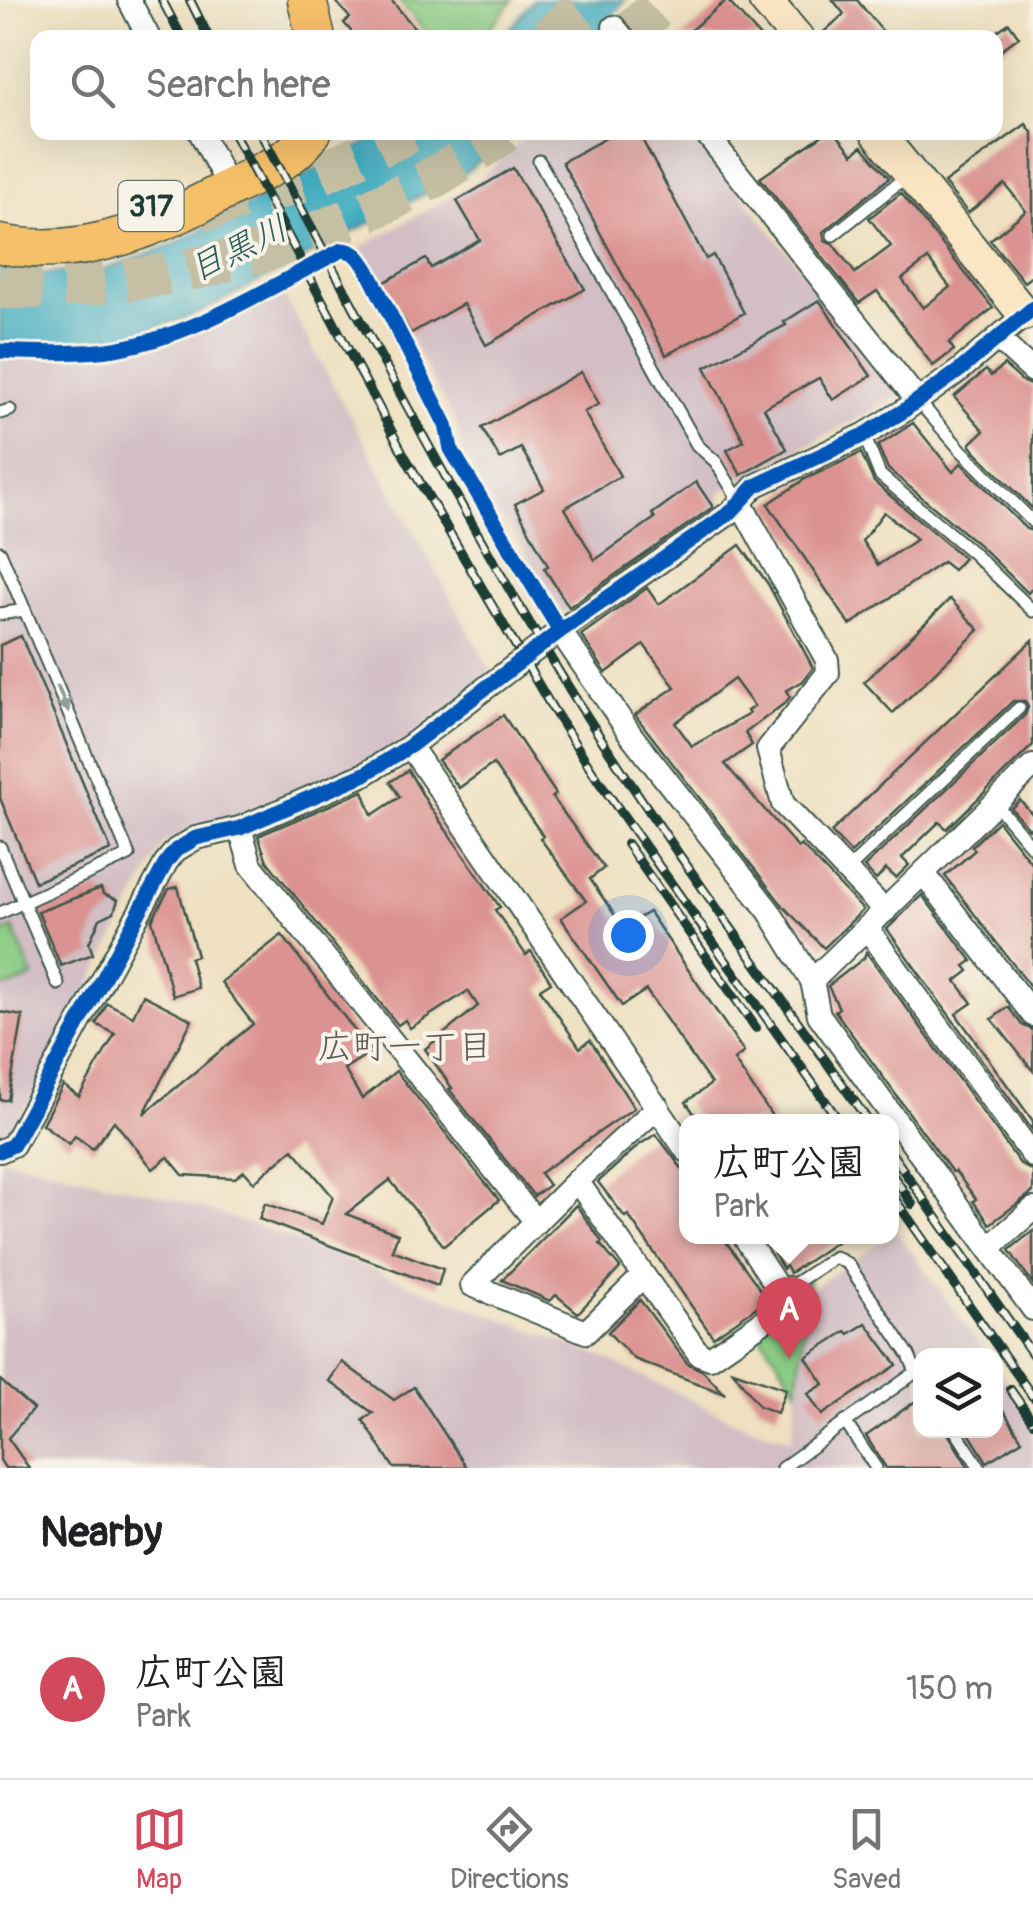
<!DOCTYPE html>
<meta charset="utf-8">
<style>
body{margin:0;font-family:Pangolin,"Klee One",sans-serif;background:#f6f6f6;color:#202124}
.controls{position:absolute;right:30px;bottom:30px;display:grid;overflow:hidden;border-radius:20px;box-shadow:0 10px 40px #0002}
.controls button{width:90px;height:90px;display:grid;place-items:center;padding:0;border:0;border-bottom:2px solid #e0e0e0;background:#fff;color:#202124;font:50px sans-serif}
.you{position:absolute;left:628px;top:935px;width:35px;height:35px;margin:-25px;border:8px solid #fff;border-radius:50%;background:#1a73e8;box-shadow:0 0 0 15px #1a73e833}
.badge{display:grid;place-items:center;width:65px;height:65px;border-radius:50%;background:#d1495b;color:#fff;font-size:32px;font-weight:700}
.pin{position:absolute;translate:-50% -82px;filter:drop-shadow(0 2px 5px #0008)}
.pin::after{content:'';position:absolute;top:52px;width:35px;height:30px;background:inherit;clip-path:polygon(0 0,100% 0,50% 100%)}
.popup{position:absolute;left:679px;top:1114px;width:220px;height:130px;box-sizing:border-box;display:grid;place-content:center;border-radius:20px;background:#fff;filter:drop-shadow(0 2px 8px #0005);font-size:32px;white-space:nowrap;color:#757577}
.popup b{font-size:38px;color:#202124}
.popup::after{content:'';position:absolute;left:50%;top:100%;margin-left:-20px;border:20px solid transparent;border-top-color:#fff}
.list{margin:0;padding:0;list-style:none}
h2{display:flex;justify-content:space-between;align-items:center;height:130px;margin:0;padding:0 40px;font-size:42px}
h2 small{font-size:32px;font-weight:400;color:#757577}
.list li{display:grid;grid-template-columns:65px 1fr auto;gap:30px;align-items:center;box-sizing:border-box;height:180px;padding:0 40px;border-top:2px solid #e0e0e0}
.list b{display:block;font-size:38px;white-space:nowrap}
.list p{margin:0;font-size:32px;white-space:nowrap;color:#757577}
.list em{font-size:32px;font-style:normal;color:#757577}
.icon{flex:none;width:55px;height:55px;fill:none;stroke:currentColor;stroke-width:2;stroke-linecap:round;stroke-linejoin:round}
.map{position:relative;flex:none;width:1033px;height:1468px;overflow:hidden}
.search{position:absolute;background:#fff;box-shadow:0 10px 40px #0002;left:30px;right:30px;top:30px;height:110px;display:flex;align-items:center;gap:25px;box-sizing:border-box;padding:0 35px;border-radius:20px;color:#757577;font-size:38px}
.sheet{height:310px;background:#fff}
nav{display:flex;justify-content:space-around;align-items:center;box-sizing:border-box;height:140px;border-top:2px solid #e0e0e0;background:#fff;font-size:28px;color:#757577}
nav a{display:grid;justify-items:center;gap:5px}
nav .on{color:#d1495b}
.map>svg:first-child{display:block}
.industrial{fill:#d2bec4}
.green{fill:#8bcc84;stroke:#55845c;stroke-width:2.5}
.water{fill:#40abbf;stroke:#30747a;stroke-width:2.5}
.building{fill:#db9391;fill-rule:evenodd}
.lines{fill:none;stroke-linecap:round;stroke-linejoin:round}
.highway-tunnel{stroke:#c5bfa4;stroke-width:42;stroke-dasharray:42 21;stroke-linecap:butt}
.lane-casing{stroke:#3e5549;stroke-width:15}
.street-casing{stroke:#3e5549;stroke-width:26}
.secondary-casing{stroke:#3e5549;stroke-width:36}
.primary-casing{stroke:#3e5549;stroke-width:41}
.lane{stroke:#fff;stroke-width:11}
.street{stroke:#fff;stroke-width:22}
.secondary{stroke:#fbe6c4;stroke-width:32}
.primary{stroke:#f6c06b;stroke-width:38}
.rail-casing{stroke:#1f3d34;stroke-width:10}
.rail{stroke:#f7f3e8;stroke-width:6;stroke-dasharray:19;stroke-linecap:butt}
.cycleway-casing{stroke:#f7f3e8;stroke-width:21}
.cycleway{stroke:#0057b8;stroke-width:15}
.oneway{fill:#8f9e9a}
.labels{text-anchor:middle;stroke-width:8;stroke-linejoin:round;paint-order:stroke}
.shield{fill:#f7f3e8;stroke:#60746a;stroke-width:2.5}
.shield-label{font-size:30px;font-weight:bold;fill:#1f3d34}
.water-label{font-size:35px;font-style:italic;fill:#295e5e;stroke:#f7f3e8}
.neighbourhood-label{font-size:35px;fill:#615b55;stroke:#f7f3e8}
</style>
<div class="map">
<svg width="1033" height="1468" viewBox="0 0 1033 1468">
<rect width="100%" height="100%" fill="#f7f3e8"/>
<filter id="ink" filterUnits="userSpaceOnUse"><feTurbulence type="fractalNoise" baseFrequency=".01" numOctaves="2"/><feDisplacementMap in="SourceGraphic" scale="20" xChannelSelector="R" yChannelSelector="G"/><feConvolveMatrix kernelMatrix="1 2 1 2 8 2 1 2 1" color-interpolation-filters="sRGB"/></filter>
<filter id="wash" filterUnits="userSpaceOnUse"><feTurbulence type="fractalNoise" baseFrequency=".0048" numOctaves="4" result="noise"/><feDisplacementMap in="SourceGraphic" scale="40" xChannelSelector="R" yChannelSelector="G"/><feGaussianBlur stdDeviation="2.25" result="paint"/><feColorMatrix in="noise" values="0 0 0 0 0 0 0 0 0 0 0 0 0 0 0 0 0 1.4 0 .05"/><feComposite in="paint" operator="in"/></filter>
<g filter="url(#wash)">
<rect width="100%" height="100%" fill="#eee0c0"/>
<g class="industrial">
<polygon points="530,133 691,133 903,394 721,491 718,508 562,614 515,534 497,514 461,450 457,425 361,247 476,183"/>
<polygon points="279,287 492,673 408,740 347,773 255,811 165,841 11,1137 0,1141 0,355 34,358 112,354 191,332"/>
<polygon points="0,1157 167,1197 273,1232 605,1358 737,1422 792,1440 809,1290 896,1231 987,1355 920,1356 920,1430 996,1430 996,1368 1033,1420 1033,1468 0,1468"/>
</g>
<g class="green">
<polygon points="398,0 513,0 482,38 430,37"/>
<polygon points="13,928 33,977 10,987 0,986 0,934"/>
<polygon points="809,1280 797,1388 757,1330 784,1294"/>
</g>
<g class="water">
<polygon points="533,0 625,0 595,37 503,38"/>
<path d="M384 133H512L468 171 199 313C136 336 68 354 0 343V270L37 274 102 270 174 244Z"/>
</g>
<g id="blocks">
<g class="building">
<polygon points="335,0 391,0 423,38 357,38 344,23 350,18"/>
<polygon points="727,0 761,38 681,38"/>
<polygon points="833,0 857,0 888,38 817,38 844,14"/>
<polygon points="1009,23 1019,37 996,53 996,32"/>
<polygon points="1026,124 1033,134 1033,275 1024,282 990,240 1026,211 1005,184 968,213 944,183"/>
<polygon points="617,132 638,132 706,259 713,255 744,313 666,355 562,162"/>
<path d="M827 132H835L853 154 862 146 889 178 823 232 825 240 833 244 855 273 891 246 869 218 901 193 993 308 949 343 954 350 933 366 877 291 859 303 760 178ZM928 259 950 287 923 308 902 279Z"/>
<polygon points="513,168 585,289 486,345 463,304 411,333 383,283 426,259 431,268 480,240 457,201"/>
<polygon points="819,300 871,376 833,400 819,378 764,408 787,449 741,475 727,450 744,441 705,367 786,325 784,322"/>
<polygon points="1004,365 1023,382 1033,386 1033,509 974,450 970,444 984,431 954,397 986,370 991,376"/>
<polygon points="581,372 599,404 584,412 620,476 565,508 595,560 655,518 652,514 696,482 713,507 569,607 544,568 548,566 515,504 544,489 521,448 500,459 482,428"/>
<polygon points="913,423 953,472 961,463 1026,529 1033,531 1033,587 1028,593 980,546 888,469 878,446"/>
<path d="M861 453 874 482 964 558 953 570 943 562 850 625 768 504 805 479ZM884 512 917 539 878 565 862 541Z"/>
<path d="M740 545 768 584 813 668 803 681 786 691 790 697 785 703 745 733 752 745 725 764 798 848 801 845 863 910 824 948 784 907 635 715 675 687 644 645 606 673 581 635 647 588 658 604 662 602ZM734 679 754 706 747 711 749 714 692 746 675 723Z"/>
<polygon points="950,599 979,630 893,713 864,682"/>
<polygon points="21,636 111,850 35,882 0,798 0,645"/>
<polygon points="1033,640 1033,745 947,829 939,822 902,858 909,865 896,878 886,869 876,880 864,867 1025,715 1028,707 1025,701 1013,701 851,853 831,832"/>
<polygon points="503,715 556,794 552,797 604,868 590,879 623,927 649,912 744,1052 734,1060 776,1122 700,1122 686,1102 711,1084 646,990 622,1006 561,918 586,901 540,838 543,836 493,764 459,788 438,760"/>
<polygon points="408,770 428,804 500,907 495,910 526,955 531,951 551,982 540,989 580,1048 590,1040 634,1108 540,1173 549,1185 534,1196 449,1089 452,1088 425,1049 478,1006 468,991 410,1028 405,1020 398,1025 267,861 258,836 363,791 372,815 400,797 390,782"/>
<polygon points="1020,800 1033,815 1033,826 1029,829 1011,808"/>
<polygon points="998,821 1033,865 1033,990 945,876 975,850 972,846"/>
<polygon points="178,887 197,956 190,958 198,988 173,996 152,920 169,889"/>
<polygon points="101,888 103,894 118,900 114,912 100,919 89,943 93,954 61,966 38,912"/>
<polygon points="922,895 972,961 965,966 969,971 956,981 972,1003 956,1014 1033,1121 1033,1131 887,929"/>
<polygon points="282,935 371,1052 344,1069 362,1099 396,1071 499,1200 444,1246 390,1180 346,1214 398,1234 392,1250 443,1269 438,1286 259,1219 265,1203 322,1224 333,1197 293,1149 254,1182 244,1171 235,1178 183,1175 168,1157 153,1169 114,1121 93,1149 75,1136 69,1144 42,1124 63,1085 79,1097 115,1034 96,1024 107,1003 133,1016 143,995 192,1020 144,1114 253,1024 221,982"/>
<polygon points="866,952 1021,1165 1033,1171 1033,1192 990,1224 973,1201 976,1199 955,1171 952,1172 835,1011 839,1008 828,986 864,958"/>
<polygon points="1008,1007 1022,1025 1033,1030 1033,1071 992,1019"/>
<polygon points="0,1012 23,1016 8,1100 0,1100"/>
<polygon points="656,1134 686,1174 686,1236 722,1236 765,1296 764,1302 713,1337 628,1215 625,1217 598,1182 639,1145"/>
<polygon points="576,1205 602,1242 600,1244 620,1268 578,1313 556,1295 550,1301 502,1280"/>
<polygon points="1033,1231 1033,1284 1009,1250"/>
<polygon points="801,1236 845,1236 790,1273 786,1266 783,1269 774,1254"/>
<polygon points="640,1300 687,1363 703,1371 725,1394 634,1359 608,1332"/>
<polygon points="866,1323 897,1365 822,1415 808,1394 824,1384 806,1357 846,1331 849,1334"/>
<polygon points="342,1362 394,1400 414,1387 467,1468 394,1468 363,1420 373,1413 329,1381"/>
<polygon points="733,1371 786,1389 777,1413 759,1406"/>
<polygon points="0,1380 33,1409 8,1438 29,1468 5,1468 0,1460"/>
<polygon points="920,1398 920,1430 946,1430 969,1468 886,1468 866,1436"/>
<polygon points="996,1399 1022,1440 987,1462 967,1430 996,1430"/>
</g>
</g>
</g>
<g filter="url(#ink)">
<use href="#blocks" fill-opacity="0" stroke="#3e5549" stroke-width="2.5"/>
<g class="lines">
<g class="highway-tunnel">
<polyline points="549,38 592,0"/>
<polyline points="624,38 665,0"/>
<polyline points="201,211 305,181 410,132"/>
<path d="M0 288C181 290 357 237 505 132"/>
</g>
<defs>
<g id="lane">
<polyline points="539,161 697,445 716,462 741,504"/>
<polyline points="833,235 908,175"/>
<polyline points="918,401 961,450 1033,522"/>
<polyline points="0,413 10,410"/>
<polyline points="864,435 880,475 973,553 1033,611"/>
<polyline points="0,552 129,855 0,913"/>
<polyline points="0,614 25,610"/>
<polyline points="995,803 1033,848"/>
<polyline points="0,847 58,984"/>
<polyline points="847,870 1019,708"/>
<polyline points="845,1422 876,1468"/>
<polyline points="955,1430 980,1468"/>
<polyline points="782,1468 916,1372 909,1355 848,1264 835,1257 788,1288"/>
</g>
<g id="street">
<polyline points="129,0 149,38"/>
<polyline points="614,27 623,38"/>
<polyline points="200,132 220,170"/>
<polyline points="705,132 918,401"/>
<polyline points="998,339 1033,371"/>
<polyline points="741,504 827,660 828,673 768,749 783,804 885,911"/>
<polyline points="560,631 631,735 769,911 812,981"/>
<polyline points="410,746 686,1150"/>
<polyline points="1033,766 812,981 819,1015 1033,1309"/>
<polyline points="240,828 251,865 536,1222"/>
<polyline points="924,874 1033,1015"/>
<polyline points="867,928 1033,1156"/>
<polyline points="0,1151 13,1145 167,861 176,850 196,838 240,828 365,774 410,746 560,631 731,512 755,486 864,435 902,412 960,370 1033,308"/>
<polyline points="577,1181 699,1354 710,1358 778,1311 781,1293"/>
<polyline points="744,1236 781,1293 788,1288"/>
<polyline points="989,1248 1033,1209"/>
<polyline points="643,1276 586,1332 472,1285 577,1181 658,1107"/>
</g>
<g id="secondary">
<polyline points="765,0 797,38"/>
<polyline points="877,132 1024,314"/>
</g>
<g id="primary">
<polyline points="307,0 316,38"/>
<path d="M0 244C87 262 162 224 236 185 263 171 295 159 312 132"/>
</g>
</defs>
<use href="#lane" class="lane-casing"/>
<use href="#street" class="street-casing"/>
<use href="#secondary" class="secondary-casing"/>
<use href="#primary" class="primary-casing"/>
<use href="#lane" class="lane"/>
<use href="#street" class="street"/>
<use href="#secondary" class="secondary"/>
<use href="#primary" class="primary"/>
<defs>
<g id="rail">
<polyline points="162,0 182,38"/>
<polyline points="190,0 209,38"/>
<polyline points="233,132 404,455 551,706 598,780 840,1122"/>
<path d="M260 132C362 320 459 512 572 693 664 840 769 980 869 1122"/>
<polyline points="627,844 756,1028"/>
<polyline points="892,1154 1033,1355"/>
<polyline points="892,1174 912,1204"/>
<polyline points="892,1195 1033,1397"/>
<polyline points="1010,1389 1033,1422"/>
</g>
</defs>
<use href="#rail" class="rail-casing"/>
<use href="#rail" class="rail"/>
<defs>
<g id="cycleway">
<path d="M0 351C35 353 73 354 108 350 191 339 269 287 342 250 357 251 361 260 368 271L446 425 451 449 560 631"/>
<polyline points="0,1151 13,1145 167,861 176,850 196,838 240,828 365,774 410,746 560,631 731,512 755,486 864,435 902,412 960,370 1033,308"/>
</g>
</defs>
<use href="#cycleway" class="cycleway-casing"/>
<use href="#cycleway" class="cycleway"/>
</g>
<defs><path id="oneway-solid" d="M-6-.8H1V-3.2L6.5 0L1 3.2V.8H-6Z" transform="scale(2.5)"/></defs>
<use class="oneway" href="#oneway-solid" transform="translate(63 699) rotate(67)"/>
</g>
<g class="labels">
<rect class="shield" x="118.5" y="181" width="65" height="50" rx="8"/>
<g class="shield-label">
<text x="151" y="216">317</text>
</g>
<g class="water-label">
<text transform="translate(238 248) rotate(-26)" y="12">目黒川</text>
</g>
<g class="neighbourhood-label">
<text x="405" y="1058">広町一丁目</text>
</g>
</g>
</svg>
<div class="controls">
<button><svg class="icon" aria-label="layers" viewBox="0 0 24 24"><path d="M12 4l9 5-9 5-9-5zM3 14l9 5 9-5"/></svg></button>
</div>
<div class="you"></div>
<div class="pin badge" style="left:789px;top:1359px">A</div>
<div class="popup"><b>広町公園</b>Park</div>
<div class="search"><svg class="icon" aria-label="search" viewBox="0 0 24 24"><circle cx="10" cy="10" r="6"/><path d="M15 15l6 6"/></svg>Search here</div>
</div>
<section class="sheet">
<h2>Nearby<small></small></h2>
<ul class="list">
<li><span class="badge">A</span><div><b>広町公園</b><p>Park</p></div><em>150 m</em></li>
</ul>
</section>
<nav>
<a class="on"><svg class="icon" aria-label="map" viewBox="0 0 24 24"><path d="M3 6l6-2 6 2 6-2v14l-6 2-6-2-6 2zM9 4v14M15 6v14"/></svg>Map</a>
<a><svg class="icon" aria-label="directions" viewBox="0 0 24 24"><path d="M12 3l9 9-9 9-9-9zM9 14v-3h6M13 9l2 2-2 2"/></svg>Directions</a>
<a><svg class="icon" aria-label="saved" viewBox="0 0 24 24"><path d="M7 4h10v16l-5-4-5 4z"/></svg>Saved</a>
</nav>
